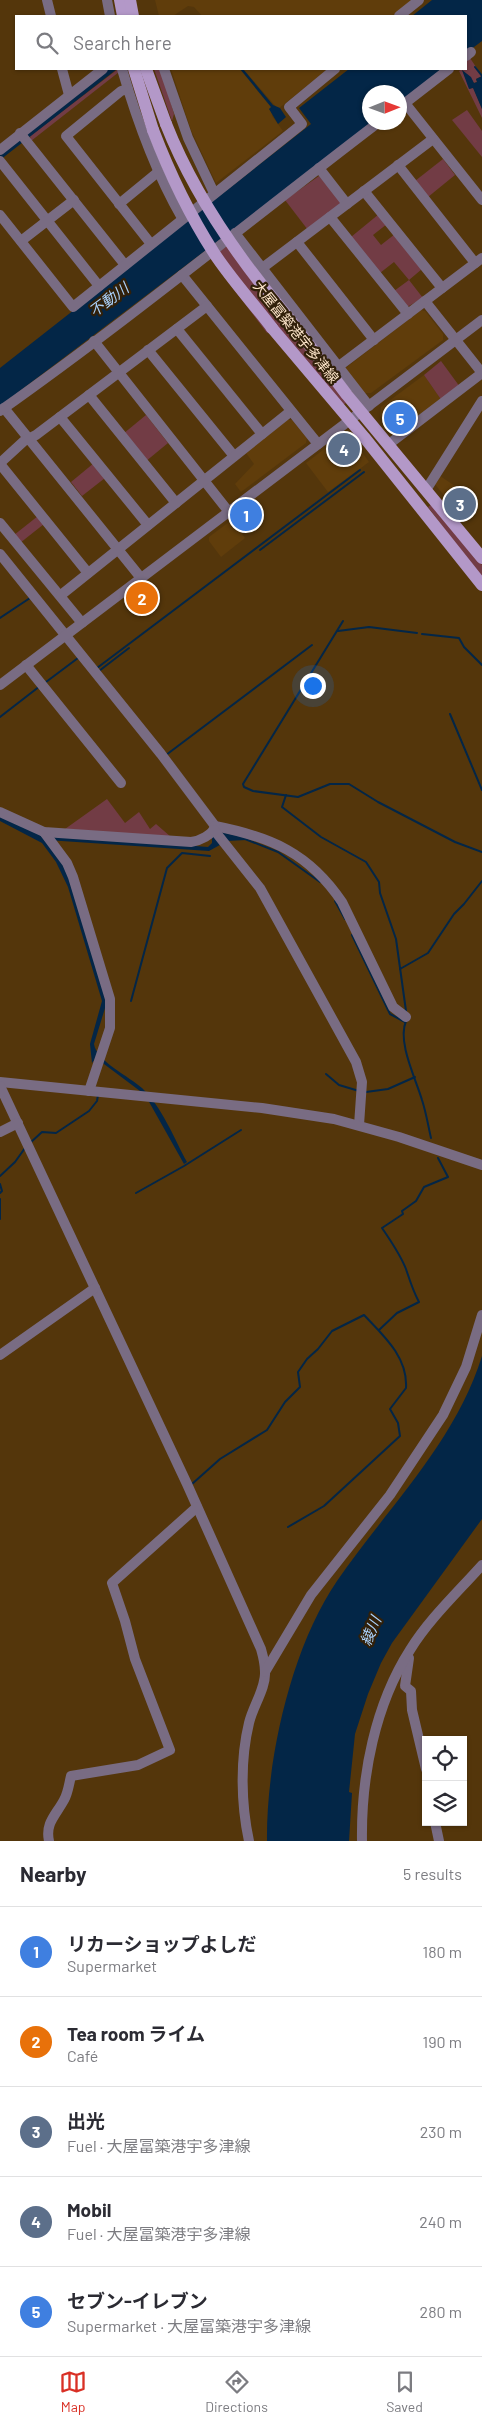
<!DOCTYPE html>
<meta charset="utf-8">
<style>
body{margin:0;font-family:Barlow,"Noto Sans JP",sans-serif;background:#f2f2f3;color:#2b2b33}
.controls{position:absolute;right:15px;bottom:15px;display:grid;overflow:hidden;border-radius:0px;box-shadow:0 1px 4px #0004}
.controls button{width:45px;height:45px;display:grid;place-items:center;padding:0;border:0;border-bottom:1px solid #e1e1e2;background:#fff;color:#2b2b33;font:25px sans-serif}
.compass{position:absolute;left:362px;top:85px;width:45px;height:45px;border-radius:50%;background:#fff;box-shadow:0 1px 4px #0004;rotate:89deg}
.you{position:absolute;left:312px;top:685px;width:18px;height:18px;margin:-12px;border:4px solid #fff;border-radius:50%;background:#1a73e8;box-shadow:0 0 0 8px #1a73e833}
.badge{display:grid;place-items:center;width:32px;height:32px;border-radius:50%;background:#d93025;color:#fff;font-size:16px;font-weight:700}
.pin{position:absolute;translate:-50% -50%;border:2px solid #fff;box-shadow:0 1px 5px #0006}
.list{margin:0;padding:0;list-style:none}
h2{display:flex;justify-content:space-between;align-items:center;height:65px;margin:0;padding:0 20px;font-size:21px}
h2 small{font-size:16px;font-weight:400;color:#7c7c81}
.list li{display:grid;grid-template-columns:32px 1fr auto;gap:15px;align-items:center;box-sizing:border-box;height:90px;padding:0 20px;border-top:1px solid #e1e1e2}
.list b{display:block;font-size:19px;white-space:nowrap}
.list p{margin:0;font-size:16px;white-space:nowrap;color:#7c7c81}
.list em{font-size:16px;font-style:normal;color:#7c7c81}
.icon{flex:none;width:28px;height:28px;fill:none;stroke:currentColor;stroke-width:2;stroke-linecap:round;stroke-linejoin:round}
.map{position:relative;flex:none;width:482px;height:1841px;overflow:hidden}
.search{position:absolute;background:#fff;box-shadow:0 1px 4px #0004;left:15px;right:15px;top:15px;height:55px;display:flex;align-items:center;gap:12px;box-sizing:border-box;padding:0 18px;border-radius:0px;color:#7c7c81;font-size:19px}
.sheet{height:515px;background:#fff}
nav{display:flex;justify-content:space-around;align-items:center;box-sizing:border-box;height:70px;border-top:1px solid #e1e1e2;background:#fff;font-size:14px;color:#7c7c81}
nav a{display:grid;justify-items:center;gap:2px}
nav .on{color:#d93025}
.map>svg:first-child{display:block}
.built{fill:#603d0b}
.green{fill:#723c45}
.water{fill:#032647}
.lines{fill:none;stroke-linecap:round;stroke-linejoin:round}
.stream{stroke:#032647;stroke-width:2}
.minor{stroke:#796c83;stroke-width:10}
.major{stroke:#b398c8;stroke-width:12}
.major-bridge{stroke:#b398c8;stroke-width:12}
.labels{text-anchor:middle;stroke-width:4.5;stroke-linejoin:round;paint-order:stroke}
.street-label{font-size:14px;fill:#fde5ca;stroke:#31200a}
.water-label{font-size:15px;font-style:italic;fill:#aad1fb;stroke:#31200a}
</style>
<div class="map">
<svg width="482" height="1841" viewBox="0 0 482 1841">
<rect width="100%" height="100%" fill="#54360b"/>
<g class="built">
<polygon points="155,0 412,0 392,16 202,16 194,7 188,6 173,16 159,16"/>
<polygon points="171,69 240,69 271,107 272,116 283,131 216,183 191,130"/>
<polygon points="243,69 328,69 278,109"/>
<polygon points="421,310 425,311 443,334 443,340 371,393 361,393 343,370"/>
<polygon points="424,375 442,401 396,436 380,416 381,407"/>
<polygon points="287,420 292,420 307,438 306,443 241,492 235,484 254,464 246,453"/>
<polygon points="340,437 351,437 369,462 328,492 306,463"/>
<polygon points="440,476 479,502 466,523 434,483"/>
<polygon points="229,522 233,522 245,538 221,557 209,541 209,537"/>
</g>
<g class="green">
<polygon points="470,58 482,76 476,79 477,82 474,83 462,70 470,89 473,87 482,109 482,118 459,71 462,69 466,69 466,61"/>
<polygon points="118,69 119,72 31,141 30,136"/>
<polygon points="154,69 161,69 174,114 172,121"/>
<polygon points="467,110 482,131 482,157 452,120"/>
<polygon points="443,159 455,175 428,197 415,181"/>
<polygon points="319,176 341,201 341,204 308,230 285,200"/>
<polygon points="379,214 387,224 373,235 381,245 395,234 422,269 409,280 423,298 407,307 394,291 409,280 394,262 380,273 351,237"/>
<polygon points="236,240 346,403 343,405 276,327 267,333 210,258"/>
<polygon points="441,361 460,387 442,401 424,375"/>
<polygon points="146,415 168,443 145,462 123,434"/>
<polygon points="94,463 105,478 82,496 71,482"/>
<polygon points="431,505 434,506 482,565 482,578 428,507"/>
<polygon points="38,516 44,524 20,543 14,535"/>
<polygon points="107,799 125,823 139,812 150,829 156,824 171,837 65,829"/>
</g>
<g class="water">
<polygon points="432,0 482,0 482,41 466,53 466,16 412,16"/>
<polygon points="107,69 117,69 0,160 0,155"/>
<polygon points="240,69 243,69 273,105 280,108 286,117 278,124 269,109 271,107"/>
<polygon points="349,69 444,69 400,103 400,92 370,92 370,122 374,123 0,406 0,368 311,124 299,108"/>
<polygon points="462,70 471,77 474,83 477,82 476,79 482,76 482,109 473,88 469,89"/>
<path d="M0 815 39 834 208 847 212 843V837L222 832 246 838V840L227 841 209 851 47 840 64 863 105 997V1008L94 1044C96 1061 130 1077 142 1088 162 1107 174 1138 187 1162L184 1164 148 1100 140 1091 96 1058 92 1063 90 1044 102 1001 68 887 56 862 42 843 0 821Z"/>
<path d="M482 1356V1519L392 1643 381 1663 368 1694 355 1734 349 1792 352 1793 349 1841H267C266 1761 291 1648 337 1581 388 1507 455 1443 482 1356Z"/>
</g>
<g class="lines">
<g class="stream">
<polyline points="475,67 482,76"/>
<polyline points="260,550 364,472"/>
<polyline points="0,618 30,598"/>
<polyline points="343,621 243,784 244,787 253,791 298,797 330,784 349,784 378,802 455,842 482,852"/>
<polyline points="338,631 369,627 417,633"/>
<polyline points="422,634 459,638 464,647 482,665"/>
<polyline points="97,668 360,470"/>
<polyline points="99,671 129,648"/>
<polyline points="46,682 78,658"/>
<polyline points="450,714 482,790"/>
<polyline points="0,717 40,686"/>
<polyline points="166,755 312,645"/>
<polyline points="286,795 282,807 321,837 366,862 379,882 380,893 396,939 406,1011"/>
<polyline points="245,839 278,852 320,882"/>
<polyline points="335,901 345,919"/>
<polyline points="352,935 390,1014 405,1022"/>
<polyline points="400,969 428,953 454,914 464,904 482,881"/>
<polyline points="131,1001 167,868 182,853 210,856"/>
<path d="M406 1021C397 1042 416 1079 422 1100 426 1112 428 1125 431 1138"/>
<polyline points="326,1074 339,1085 359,1091"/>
<polyline points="366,1092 388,1089 415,1077"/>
<polyline points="30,1143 42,1132 56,1133 89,1111 97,1101 98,1095"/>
<polyline points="0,1176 15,1162 25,1148"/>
<polyline points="0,1184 2,1191 0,1193"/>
<polyline points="136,1193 184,1166 241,1130"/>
<polyline points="0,1199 0,1219"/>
<path d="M379 1330 397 1313 419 1302C413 1291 410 1281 406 1269 400 1254 391 1241 382 1228L403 1214 402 1211 416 1201 424 1187 448 1177 438 1158"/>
<path d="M192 1484 220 1459 267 1430 285 1402 300 1387 298 1372 307 1359 318 1349 332 1331 364 1315C383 1335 408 1357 406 1388L390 1409 398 1423 400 1436 324 1506 288 1527"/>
</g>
<g class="minor">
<polyline points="47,0 51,16"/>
<polyline points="107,0 110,16"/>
<polyline points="399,16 419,0"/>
<polyline points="466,56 471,52"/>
<polyline points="62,69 69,95"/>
<path d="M122 69C137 121 155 171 182 218"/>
<polyline points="164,69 188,138 214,193"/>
<polyline points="128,89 121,91 66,136 151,244"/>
<polyline points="405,103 482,200"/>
<polyline points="400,107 449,69"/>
<polyline points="20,133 125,265"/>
<polyline points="0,150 103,69"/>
<polyline points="0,161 99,286"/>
<polyline points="398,165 475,263"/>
<polyline points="319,168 347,204"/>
<polyline points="364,191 442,288"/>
<polyline points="119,204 158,172"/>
<polyline points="0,215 73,307 302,124 289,107 335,69"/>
<polyline points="330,217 408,314"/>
<polyline points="235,233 369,406"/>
<polyline points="21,241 74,200"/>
<polyline points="297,242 374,340"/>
<polyline points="261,269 433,139"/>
<polyline points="182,275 318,444"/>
<polyline points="177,329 262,434"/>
<polyline points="94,341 229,512"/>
<polyline points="148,350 234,456"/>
<polyline points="339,366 482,258"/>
<polyline points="89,395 176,503"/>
<polyline points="4,408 141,578"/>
<path d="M0 411C130 319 253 218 379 122"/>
<polyline points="60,417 148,525"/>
<polyline points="389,444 482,373 425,301"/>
<polyline points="0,463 24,441 36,435 207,306"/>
<polyline points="0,464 88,573"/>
<polyline points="426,490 482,401"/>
<polyline points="0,523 82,623"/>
<path d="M0 554 161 754 215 826C271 837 309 853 342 902L393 1007 406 1017"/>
<polyline points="61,595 291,411"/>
<polyline points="26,665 121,783"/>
<polyline points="0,685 482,320"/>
<path d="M0 812 44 832 191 842C199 841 213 835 215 826"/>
<polyline points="214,830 260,888 356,1062 362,1082 359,1125"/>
<polyline points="44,832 67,863 73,877 110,999 110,1028 89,1091"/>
<polyline points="0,1082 262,1108 334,1119 399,1137 482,1165"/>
<path d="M0 1086 187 1484 261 1649C263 1656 265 1664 265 1672 266 1688 253 1706 249 1723 240 1760 241 1804 249 1841"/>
<polyline points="0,1132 18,1123"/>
<polyline points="0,1355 95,1288"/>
<polyline points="409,1658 405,1686 411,1691 412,1710 426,1769"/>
<polyline points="265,1672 311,1595 390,1495 443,1415 466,1367 482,1315"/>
<polyline points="435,1822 439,1841"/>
<path d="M49 1841C45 1823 56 1815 64 1800 68 1793 69 1784 71 1776L138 1765 170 1750 135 1659 125 1621 112 1583 197 1507"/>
<path d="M362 1841C361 1776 375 1705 410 1650 429 1619 458 1592 482 1565"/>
</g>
<g class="major">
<polyline points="120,0 123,16"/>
<polyline points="130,0 133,16"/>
<polyline points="134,69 153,130"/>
<polyline points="146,69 166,124"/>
<polyline points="287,316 347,395 482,558"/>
<polyline points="272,328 364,437 482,585"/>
</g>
<g class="major-bridge">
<path d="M166 124C194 195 238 258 287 316"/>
<path d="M153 130C169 172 189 214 214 253 231 279 253 303 272 328"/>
</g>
</g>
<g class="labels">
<g class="street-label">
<text transform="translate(296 332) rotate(51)" y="5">大屋冨築港宇多津線</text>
</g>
<g class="water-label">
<text transform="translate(109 300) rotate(-37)" y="5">不動川</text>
<text transform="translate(371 1631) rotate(-67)" y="5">綾川</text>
</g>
</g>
</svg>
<div class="controls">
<button><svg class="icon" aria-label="locate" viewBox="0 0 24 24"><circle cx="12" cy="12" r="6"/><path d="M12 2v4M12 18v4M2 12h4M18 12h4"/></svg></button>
<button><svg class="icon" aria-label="layers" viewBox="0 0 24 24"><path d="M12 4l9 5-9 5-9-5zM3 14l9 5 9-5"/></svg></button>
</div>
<svg class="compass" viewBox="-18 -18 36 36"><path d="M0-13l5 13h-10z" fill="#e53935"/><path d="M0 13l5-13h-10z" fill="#7c7c81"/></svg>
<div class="you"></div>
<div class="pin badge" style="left:246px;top:515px;background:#3f7fe0">1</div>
<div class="pin badge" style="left:142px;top:598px;background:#e8710a">2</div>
<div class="pin badge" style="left:460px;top:504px;background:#5c6f8a">3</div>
<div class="pin badge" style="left:344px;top:449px;background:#5c6f8a">4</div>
<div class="pin badge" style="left:400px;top:418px;background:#3f7fe0">5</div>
<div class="search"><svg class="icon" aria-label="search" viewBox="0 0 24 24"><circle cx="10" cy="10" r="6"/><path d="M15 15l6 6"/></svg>Search here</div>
</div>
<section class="sheet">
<h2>Nearby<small>5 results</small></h2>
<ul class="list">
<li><span class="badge" style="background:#3f7fe0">1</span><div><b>リカーショップよしだ</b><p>Supermarket</p></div><em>180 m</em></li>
<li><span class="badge" style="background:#e8710a">2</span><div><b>Tea room ライム</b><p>Café</p></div><em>190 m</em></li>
<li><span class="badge" style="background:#5c6f8a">3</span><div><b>出光</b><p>Fuel · 大屋冨築港宇多津線</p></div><em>230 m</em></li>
<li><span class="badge" style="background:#5c6f8a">4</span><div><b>Mobil</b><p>Fuel · 大屋冨築港宇多津線</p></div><em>240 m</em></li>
<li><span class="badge" style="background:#3f7fe0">5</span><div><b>セブン-イレブン</b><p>Supermarket · 大屋冨築港宇多津線</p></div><em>280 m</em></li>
</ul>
</section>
<nav>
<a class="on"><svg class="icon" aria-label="map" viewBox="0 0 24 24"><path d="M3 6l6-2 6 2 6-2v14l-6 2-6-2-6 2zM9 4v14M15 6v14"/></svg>Map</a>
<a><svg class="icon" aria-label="directions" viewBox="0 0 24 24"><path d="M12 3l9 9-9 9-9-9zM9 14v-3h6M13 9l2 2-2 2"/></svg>Directions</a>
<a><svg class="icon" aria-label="saved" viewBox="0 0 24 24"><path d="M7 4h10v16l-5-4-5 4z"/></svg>Saved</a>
</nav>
